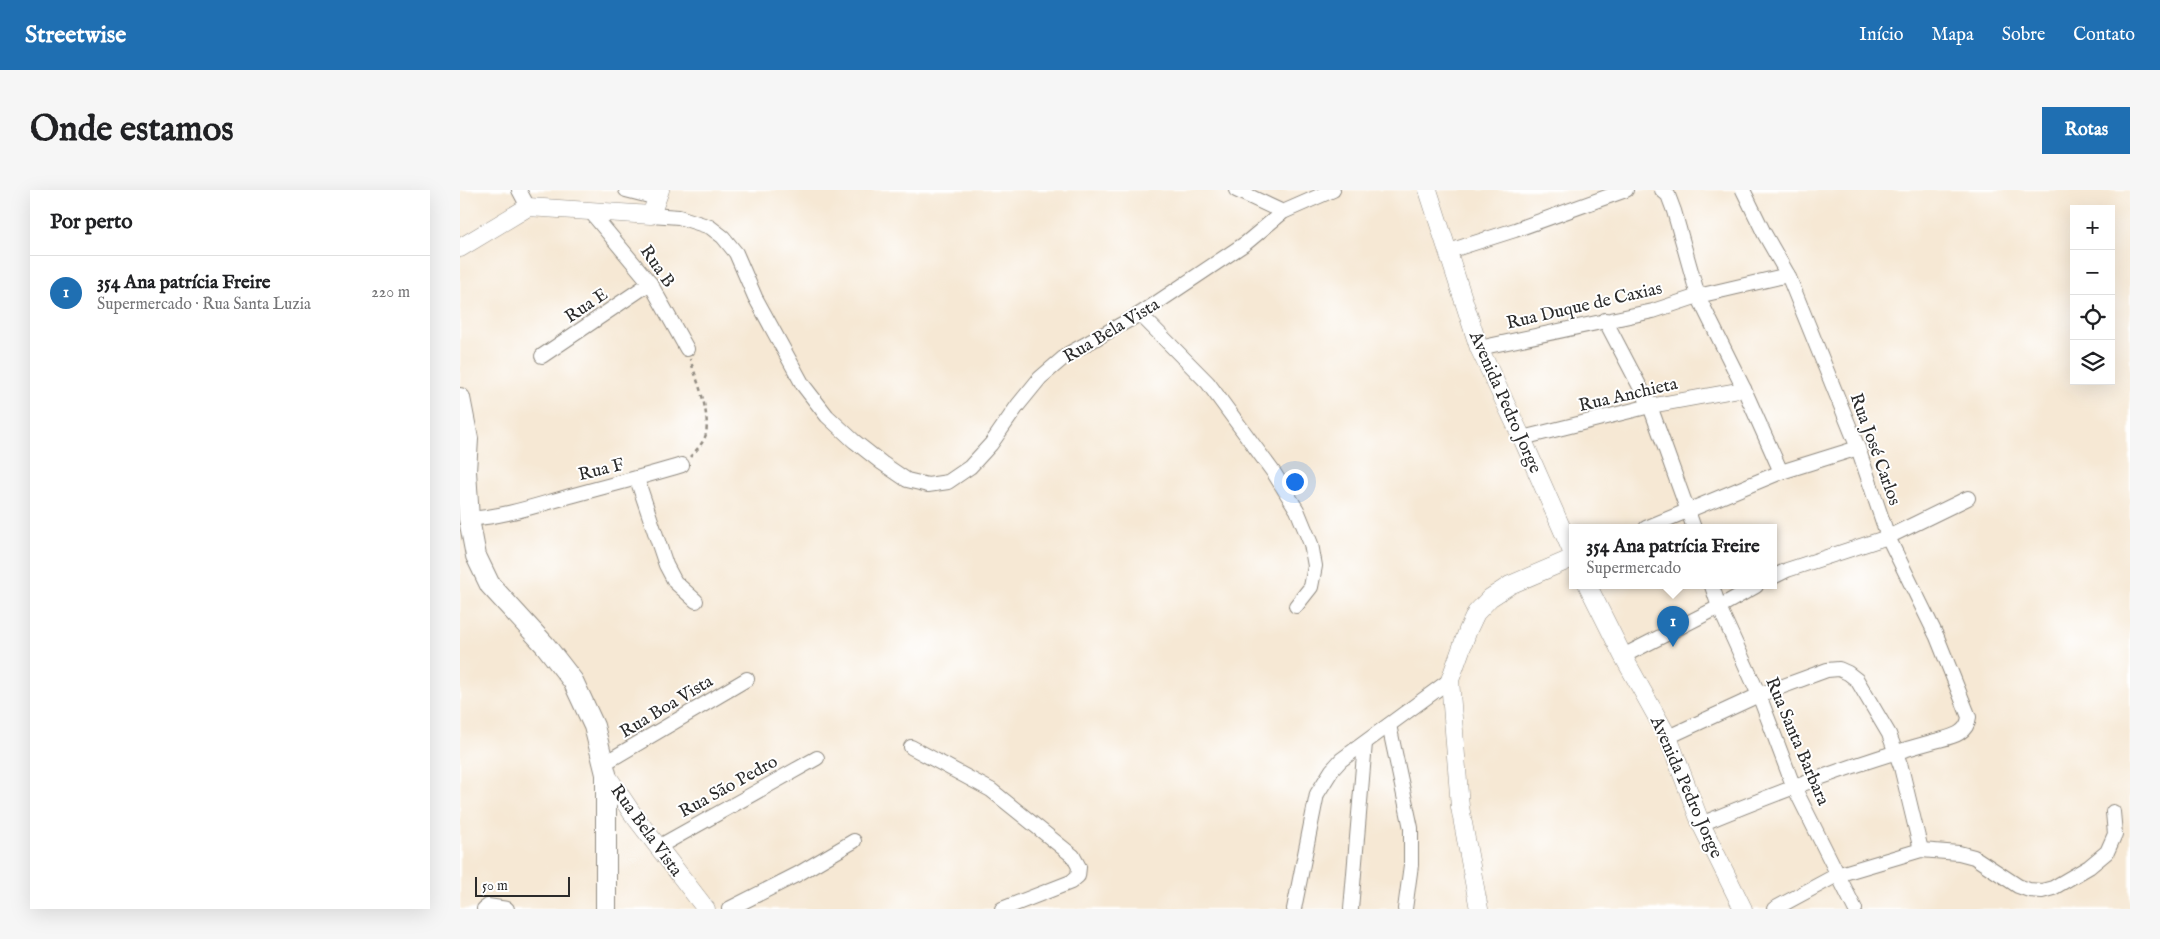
<!DOCTYPE html>
<html lang="pt">
<meta charset="utf-8">
<style>
body{margin:0;font-family:"IM FELL English",serif;background:#f6f6f6;color:#202124}
.controls{position:absolute;right:15px;top:15px;display:grid;overflow:hidden;border-radius:0px;box-shadow:0 5px 20px #0002}
.controls button{width:45px;height:45px;display:grid;place-items:center;padding:0;border:0;border-bottom:1px solid #e0e0e0;background:#fff;color:#202124;font:25px sans-serif}
.scale{position:absolute;left:15px;bottom:12px;width:95px;box-sizing:border-box;padding-left:5px;border:2px solid #2b2b2b;border-top:0;font-size:14px;line-height:18px;white-space:nowrap;color:#2b2b2b;-webkit-text-stroke:4px #fff;paint-order:stroke}
.you{position:absolute;left:834px;top:291px;width:18px;height:18px;margin:-12px;border:4px solid #fff;border-radius:50%;background:#1a73e8;box-shadow:0 0 0 8px #1a73e833}
.badge{display:grid;place-items:center;width:32px;height:32px;border-radius:50%;background:#1f6fb2;color:#fff;font-size:16px;font-weight:700}
.pin{position:absolute;translate:-50% -41px;filter:drop-shadow(0 1px 2px #0008)}
.pin::after{content:'';position:absolute;top:26px;width:18px;height:15px;background:inherit;clip-path:polygon(0 0,100% 0,50% 100%)}
.popup{position:absolute;left:1109px;top:334px;width:208px;height:65px;box-sizing:border-box;display:grid;place-content:center;border-radius:0px;background:#fff;filter:drop-shadow(0 1px 4px #0005);font-size:16px;white-space:nowrap;color:#757577}
.popup b{font-size:19px;color:#202124}
.popup::after{content:'';position:absolute;left:50%;top:100%;margin-left:-10px;border:10px solid transparent;border-top-color:#fff}
.list{margin:0;padding:0;list-style:none}
h2{display:flex;justify-content:space-between;align-items:center;height:65px;margin:0;padding:0 20px;font-size:21px}
h2 small{font-size:16px;font-weight:400;color:#757577}
.list li{display:grid;grid-template-columns:32px 1fr auto;gap:15px;align-items:center;box-sizing:border-box;height:75px;padding:0 20px;border-top:1px solid #e0e0e0}
.list b{display:block;font-size:19px;white-space:nowrap}
.list p{margin:0;font-size:16px;white-space:nowrap;color:#757577}
.list em{font-size:16px;font-style:normal;color:#757577}
.icon{flex:none;width:28px;height:28px;fill:none;stroke:currentColor;stroke-width:2;stroke-linecap:round;stroke-linejoin:round}
.map{position:relative;flex:none;width:1670px;height:719px;overflow:hidden;border-radius:0px}
header{display:flex;align-items:center;gap:30px;box-sizing:border-box;height:70px;padding:0 25px;background:#1f6fb2;color:#fff}
header strong{font-size:24px}
nav{display:flex;gap:28px;margin-inline-start:auto;font-size:18px}
.intro{display:flex;align-items:center;justify-content:space-between;box-sizing:border-box;height:120px;padding:0 30px}
h1{margin:0;font-size:35px}
.button{padding:12px 22px;border-radius:0px;background:#1f6fb2;color:#fff;font-size:18px;font-weight:700}
main{display:flex;gap:30px;padding:0 30px}
aside{flex:1;background:#fff;border-radius:0px;box-shadow:0 5px 20px #0002}
.map>svg:first-child{display:block}
.lines{fill:none;stroke-linecap:round;stroke-linejoin:round}
.minor-casing{stroke:#908a80;stroke-width:16}
.tertiary-casing{stroke:#908a80;stroke-width:19}
.secondary-casing{stroke:#908a80;stroke-width:22}
.path{stroke:#908a80;stroke-width:2.5;stroke-dasharray:4 4;stroke-linecap:butt}
.minor{stroke:#fff;stroke-width:14}
.tertiary{stroke:#fff;stroke-width:18}
.secondary{stroke:#fff;stroke-width:20}
.labels{text-anchor:middle;stroke-width:4;stroke-linejoin:round;paint-order:stroke}
.street-label{font-size:18px;fill:#2b2b2b;stroke:#fff}
</style>
<header>
<strong>Streetwise</strong>
<nav><a>Início</a><a>Mapa</a><a>Sobre</a><a>Contato</a></nav>
</header>
<div class="intro"><h1>Onde estamos</h1><a class="button">Rotas</a></div>
<main>
<aside>
<h2>Por perto<small></small></h2>
<ul class="list">
<li><span class="badge">1</span><div><b>354 Ana patrícia Freire</b><p>Supermercado · Rua Santa Luzia</p></div><em>220 m</em></li>
</ul>
</aside>
<div class="map">
<svg width="1670" height="719" viewBox="0 0 1670 719">
<rect width="100%" height="100%" fill="#fff"/>
<filter id="ink" filterUnits="userSpaceOnUse"><feTurbulence type="fractalNoise" baseFrequency=".02" numOctaves="2"/><feDisplacementMap in="SourceGraphic" scale="10" xChannelSelector="R" yChannelSelector="G"/><feConvolveMatrix kernelMatrix="1 2 1 2 8 2 1 2 1" color-interpolation-filters="sRGB"/></filter>
<filter id="wash" filterUnits="userSpaceOnUse"><feTurbulence type="fractalNoise" baseFrequency=".0096" numOctaves="4" result="noise"/><feDisplacementMap in="SourceGraphic" scale="20" xChannelSelector="R" yChannelSelector="G"/><feGaussianBlur stdDeviation="1.12" result="paint"/><feColorMatrix in="noise" values="0 0 0 0 0 0 0 0 0 0 0 0 0 0 0 0 0 1.4 0 .05"/><feComposite in="paint" operator="in"/></filter>
<g filter="url(#wash)">
<rect width="100%" height="100%" fill="#f6e8d4"/>
</g>
<g filter="url(#ink)">
<g class="lines">
<defs>
<g id="minor">
<polyline points="59,0 68,17"/>
<polyline points="166,0 197,8"/>
<polyline points="776,0 823,22"/>
<polyline points="1202,0 1208,5 1214,21 1238,106 1284,199 1321,282"/>
<polyline points="130,21 190,93 227,159"/>
<polyline points="191,25 219,27 250,37 263,47 276,63 295,107 343,195 367,226 394,251 422,273 447,290 468,295 488,292 510,277 531,254 558,215 580,188 608,164 680,124 786,53 823,22 873,0"/>
<polyline points="989,61 1055,40 1166,0"/>
<polyline points="680,124 748,193 814,283 837,320 851,354 855,376 851,397 836,416"/>
<polyline points="1145,130 1190,216 1234,338"/>
<polyline points="1019,158 1193,121 1238,106 1328,85"/>
<polyline points="82,166 190,93"/>
<polyline points="1062,248 1190,216 1284,199"/>
<polyline points="177,289 206,375 215,392 236,411"/>
<path d="M9 329C48 326 77 315 114 305 150 295 186 286 222 275"/>
<polyline points="1186,338 1321,282 1398,258"/>
<polyline points="1313,387 1327,380 1428,347 1508,308"/>
<polyline points="1252,396 1259,417 1299,505 1333,595 1395,719"/>
<polyline points="1163,466 1259,417 1296,396"/>
<polyline points="929,535 951,638 951,675 945,719"/>
<polyline points="1208,547 1299,505 1367,480 1379,479 1388,483 1397,490 1429,544 1441,577 1461,660"/>
<polyline points="451,557 531,600 613,666 619,677 618,686 611,692 542,719"/>
<polyline points="143,574 287,489"/>
<path d="M1241 634C1318 602 1394 573 1475 551 1490 547 1507 545 1509 527L1477 447 1428 347 1398 258 1328 85 1304 43 1283 0"/>
<polyline points="198,657 357,568"/>
<polyline points="24,719 28,716 47,719"/>
<polyline points="269,719 338,684 394,651"/>
<polyline points="834,719 857,604 872,580 881,570 990,490"/>
<polyline points="891,719 905,553"/>
<polyline points="1314,719 1377,685 1461,660 1499,663 1514,667 1558,696 1569,700 1582,701 1593,698 1629,677 1647,662 1655,644 1653,622"/>
</g>
<g id="tertiary">
<polyline points="968,0 1019,158 1062,248 1113,364"/>
<polyline points="0,58 68,17 191,25 200,0"/>
<polyline points="1128,396 1163,466 1208,547 1241,634 1283,719"/>
<polyline points="146,584 172,623 246,719"/>
<polyline points="1019,719 1000,617 990,490 1008,440 1016,423 1030,408 1050,395 1113,368"/>
</g>
<polyline id="secondary" points="0,208 8,249 6,281 9,329 16,366 30,395 85,455 113,491 134,536 146,584 146,719"/>
</defs>
<use href="#minor" class="minor-casing"/>
<use href="#tertiary" class="tertiary-casing"/>
<use href="#secondary" class="secondary-casing"/>
<path class="path" d="M230 267C236 261 244 252 246 244 250 221 237 191 230 169"/>
<use href="#minor" class="minor"/>
<use href="#tertiary" class="tertiary"/>
<use href="#secondary" class="secondary"/>
</g>
</g>
<g class="labels">
<g class="street-label">
<text transform="translate(198 76) rotate(55)" y="6">Rua B</text>
<text transform="translate(126 115) rotate(-34)" y="6">Rua E</text>
<text transform="translate(1124 115) rotate(-13)" y="6">Rua Duque de Caxias</text>
<text transform="translate(651 140) rotate(-31)" y="6">Rua Bela Vista</text>
<text transform="translate(1168 204) rotate(-13)" y="6">Rua Anchieta</text>
<text transform="translate(1046 212) rotate(66)" y="6">Avenida Pedro Jorge</text>
<text transform="translate(1416 259) rotate(70)" y="6">Rua José Carlos</text>
<text transform="translate(141 279) rotate(-14)" y="6">Rua F</text>
<text transform="translate(206 516) rotate(-31)" y="6">Rua Boa Vista</text>
<text transform="translate(1338 551) rotate(67)" y="6">Rua Santa Barbara</text>
<text transform="translate(268 596) rotate(-29)" y="6">Rua São Pedro</text>
<text transform="translate(1227 597) rotate(66)" y="6">Avenida Pedro Jorge</text>
<text transform="translate(187 640) rotate(54)" y="6">Rua Bela Vista</text>
</g>
</g>
</svg>
<div class="controls">
<button>+</button>
<button>−</button>
<button><svg class="icon" aria-label="locate" viewBox="0 0 24 24"><circle cx="12" cy="12" r="6"/><path d="M12 2v4M12 18v4M2 12h4M18 12h4"/></svg></button>
<button><svg class="icon" aria-label="layers" viewBox="0 0 24 24"><path d="M12 4l9 5-9 5-9-5zM3 14l9 5 9-5"/></svg></button>
</div>
<div class="scale">50 m</div>
<div class="you"></div>
<div class="pin badge" style="left:1213px;top:457px">1</div>
<div class="popup"><b>354 Ana patrícia Freire</b>Supermercado</div>
</div>
</main>
